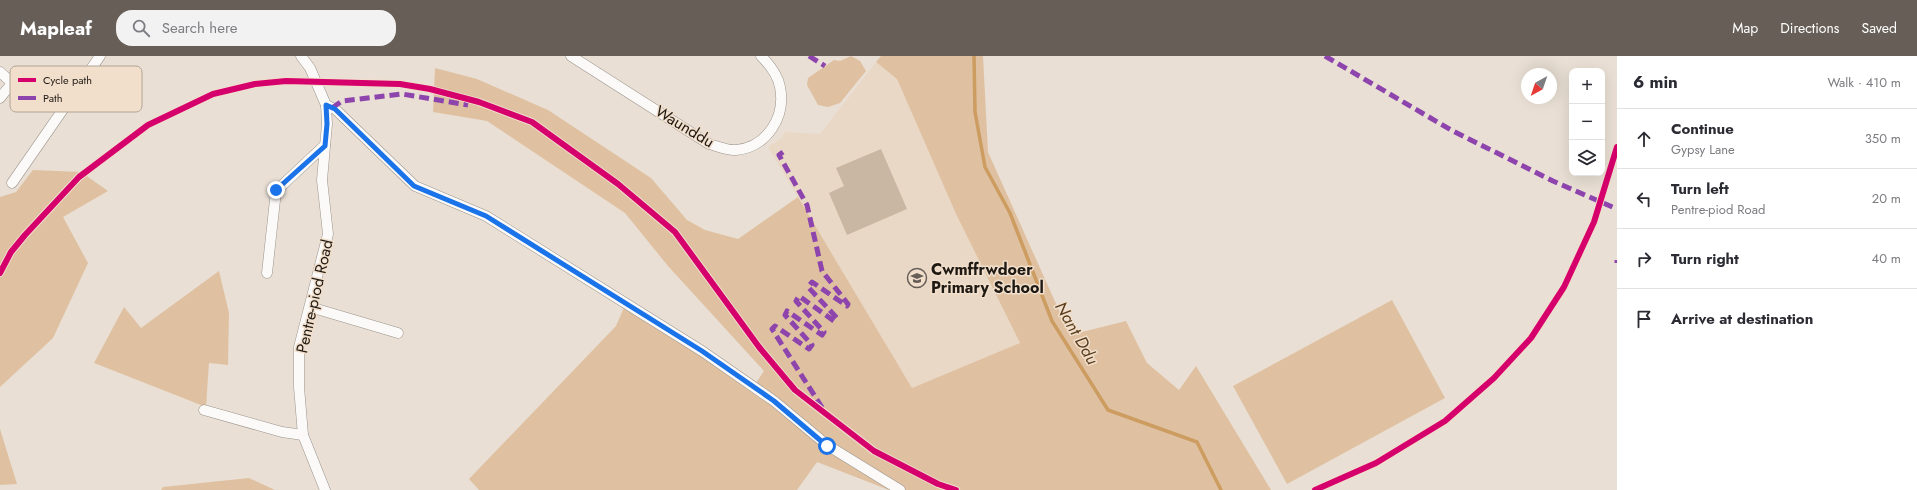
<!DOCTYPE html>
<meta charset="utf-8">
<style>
body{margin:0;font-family:Jost,sans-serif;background:#f2f2f3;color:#2b2b33}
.controls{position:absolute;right:12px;top:12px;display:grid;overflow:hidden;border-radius:8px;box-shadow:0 4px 16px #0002}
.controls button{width:36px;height:36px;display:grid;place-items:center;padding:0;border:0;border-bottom:1px solid #e1e1e2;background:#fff;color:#2b2b33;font:20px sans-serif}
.compass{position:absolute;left:1521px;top:12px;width:36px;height:36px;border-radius:50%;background:#fff;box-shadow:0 4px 16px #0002;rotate:220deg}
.stop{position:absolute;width:12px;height:12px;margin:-9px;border:3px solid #1a73e8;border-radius:50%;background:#fff}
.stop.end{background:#1a73e8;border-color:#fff;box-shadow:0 1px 4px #0008}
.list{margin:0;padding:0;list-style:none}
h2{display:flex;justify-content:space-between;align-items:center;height:52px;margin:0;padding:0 16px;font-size:17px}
h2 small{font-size:13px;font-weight:400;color:#7c7c81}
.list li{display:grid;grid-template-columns:26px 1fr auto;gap:12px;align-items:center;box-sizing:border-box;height:60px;padding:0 16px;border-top:1px solid #e1e1e2}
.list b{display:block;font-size:15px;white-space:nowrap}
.list p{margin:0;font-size:13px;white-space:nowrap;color:#7c7c81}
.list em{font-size:13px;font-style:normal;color:#7c7c81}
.icon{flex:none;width:22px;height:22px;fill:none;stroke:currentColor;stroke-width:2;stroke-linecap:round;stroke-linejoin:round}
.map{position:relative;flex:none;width:1617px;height:434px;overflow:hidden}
header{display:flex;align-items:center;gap:24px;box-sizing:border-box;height:56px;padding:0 20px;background:#665e57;color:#fff}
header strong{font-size:19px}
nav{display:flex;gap:22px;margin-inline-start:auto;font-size:14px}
.search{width:280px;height:36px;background:#f2f2f3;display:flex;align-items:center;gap:10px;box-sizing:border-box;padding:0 14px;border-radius:16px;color:#7c7c81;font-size:15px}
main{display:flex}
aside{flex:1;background:#fff}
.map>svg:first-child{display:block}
.built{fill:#ead8c6}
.green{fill:#dfc1a1}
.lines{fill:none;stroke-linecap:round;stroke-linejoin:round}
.stream{stroke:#cc9c60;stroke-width:3.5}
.building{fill:#c9b7a4}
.street-casing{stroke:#9b948c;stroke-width:11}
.street{stroke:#fcfaf9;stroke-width:10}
.quiet{stroke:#8e44ad;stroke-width:5;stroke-dasharray:10 5;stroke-linecap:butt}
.cycleway-casing{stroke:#f1dfcc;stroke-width:8}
.cycleway{stroke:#d6006c;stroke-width:6}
.route{stroke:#1a73e8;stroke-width:5}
.labels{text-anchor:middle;stroke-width:3;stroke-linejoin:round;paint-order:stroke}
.street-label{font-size:16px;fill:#1f1913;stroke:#f1dfcc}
.poi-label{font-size:16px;font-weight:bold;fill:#1f1913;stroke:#f1dfcc;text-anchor:start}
.water-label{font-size:17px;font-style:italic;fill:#593c1c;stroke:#f1dfcc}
.key{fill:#f1dfcc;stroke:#b2a494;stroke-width:1}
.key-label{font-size:11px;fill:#1f1913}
</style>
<header>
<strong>Mapleaf</strong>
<div class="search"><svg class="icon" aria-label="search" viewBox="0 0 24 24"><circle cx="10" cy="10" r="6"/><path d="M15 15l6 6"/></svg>Search here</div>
<nav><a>Map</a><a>Directions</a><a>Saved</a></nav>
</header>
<main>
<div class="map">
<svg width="1617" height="434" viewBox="0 0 1617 434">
<rect width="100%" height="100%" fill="#e9dfd4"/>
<polygon class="built" points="876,6 897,23 956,158 1020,287 912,332 768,91 783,81 784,76 820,78"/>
<g class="green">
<polygon points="851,0 860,5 866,15 840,47 828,51 818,49 807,29 808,22 834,4 840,5"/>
<polygon points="881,0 983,0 988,96 1070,279 1126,265 1147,307 1179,334 1196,310 1271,434 889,434 817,406 797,434 479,434 469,423 616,270 626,247 754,330 764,315 668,210 625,157 487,65 433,56 435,12 477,23 548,54 651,122 687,164 705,174 738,183 798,141 912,332 1020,287 956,158 897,23 876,6"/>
<polygon points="33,114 81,116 108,135 63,161 88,207 53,282 0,331 0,141 16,136"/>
<polygon points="219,215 229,257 228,309 209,307 206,351 94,307 124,251 141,272"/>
<polygon points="1392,244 1445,342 1287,428 1233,330"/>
<polygon points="0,373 17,428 0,429"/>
<polygon points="249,422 275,434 161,434 163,431"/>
</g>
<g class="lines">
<polyline class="stream" points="974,0 975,56 985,111 1010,157 1052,265 1108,354 1197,386 1221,434"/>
</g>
<polygon class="building" points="881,93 907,153 847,179 829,137 844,130 836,112"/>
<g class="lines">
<defs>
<g id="street">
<polyline points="301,0 310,12 326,49 327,68 322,124 328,178 299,291 299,331 303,379 325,434"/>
<path d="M571 0 709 88C717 90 728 95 736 94 767 91 786 61 780 31 778 20 769 8 761 0"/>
<polyline points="0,16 12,27 0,42"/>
<polyline points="12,27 50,31 84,23"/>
<polyline points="326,49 335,53 415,130 486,160 702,295 774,345 827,389 900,434"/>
<polyline points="12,127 100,0"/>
<polyline points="267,217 276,135 325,89"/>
<polyline points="310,251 398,277"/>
<polyline points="204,354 282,376 303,379"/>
</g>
</defs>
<use href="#street" class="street-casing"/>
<use href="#street" class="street"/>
<g class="quiet">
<polyline points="809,0 825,10"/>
<polyline points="1325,0 1451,74 1553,125 1617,153"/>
<polyline points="332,52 342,45 402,38 468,49"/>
<polyline points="783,96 779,99 807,149 822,215 848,248 847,250 812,226 808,231 837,262 834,265 799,240 796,245 824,276 822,279 787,255 785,259 812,289 809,293 775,270 772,273 823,353"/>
<polyline points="1617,204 1617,207"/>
</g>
<defs>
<g id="cycleway">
<polyline points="0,217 11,196 25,179 79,121 148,69 213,38 255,28 286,25 400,28 430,33 479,46 532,66 618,128 675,176 759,291 795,334 874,395 938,428 956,434"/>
<polyline points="1315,434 1376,407 1445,365 1494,322 1531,282 1564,231 1594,166 1617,91"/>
</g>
</defs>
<use href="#cycleway" class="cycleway-casing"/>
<use href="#cycleway" class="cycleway"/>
</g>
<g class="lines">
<polyline class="route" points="276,134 325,90 327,68 326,49 335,53 414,130 486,160 702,295 774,345 827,390"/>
</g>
<defs>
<symbol id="school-ring" viewBox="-11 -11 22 22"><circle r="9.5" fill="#f1dfcc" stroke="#665e57" stroke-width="1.5"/><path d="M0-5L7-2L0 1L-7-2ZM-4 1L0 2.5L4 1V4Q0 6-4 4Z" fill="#665e57"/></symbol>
</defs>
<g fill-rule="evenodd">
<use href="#school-ring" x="906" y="211" width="22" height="22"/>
</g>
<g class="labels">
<g class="street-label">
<text transform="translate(685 70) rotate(31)" y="6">Waunddu</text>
<text transform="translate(314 240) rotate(-77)" y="6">Pentre-piod Road</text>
</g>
<g class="poi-label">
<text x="931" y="219">Cwmffrwdoer<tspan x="931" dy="18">Primary School</tspan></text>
</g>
<g class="water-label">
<text transform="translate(1077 277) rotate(60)" y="6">Nant Ddu</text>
</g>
</g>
<rect x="10" y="10" width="132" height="46" rx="6" class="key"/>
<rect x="18" y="22" width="18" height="4" fill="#d6006c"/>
<rect x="18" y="40" width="18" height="4" fill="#8e44ad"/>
<g class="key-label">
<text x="43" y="28">Cycle path</text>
<text x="43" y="46">Path</text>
</g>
</svg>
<div class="controls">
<button>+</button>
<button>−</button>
<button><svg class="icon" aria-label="layers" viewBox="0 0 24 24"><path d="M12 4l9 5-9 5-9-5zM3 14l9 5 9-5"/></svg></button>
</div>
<svg class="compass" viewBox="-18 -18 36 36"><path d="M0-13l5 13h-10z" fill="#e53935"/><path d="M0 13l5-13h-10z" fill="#7c7c81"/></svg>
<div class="stop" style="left:827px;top:390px"></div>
<div class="stop end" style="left:276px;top:134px"></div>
</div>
<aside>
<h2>6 min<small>Walk · 410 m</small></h2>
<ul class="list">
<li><svg class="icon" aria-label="ahead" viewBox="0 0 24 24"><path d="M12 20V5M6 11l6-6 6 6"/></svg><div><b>Continue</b><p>Gypsy Lane</p></div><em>350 m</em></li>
<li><svg class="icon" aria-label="left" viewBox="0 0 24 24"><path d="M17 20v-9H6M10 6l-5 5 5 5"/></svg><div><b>Turn left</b><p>Pentre-piod Road</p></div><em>20 m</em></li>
<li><svg class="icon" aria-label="right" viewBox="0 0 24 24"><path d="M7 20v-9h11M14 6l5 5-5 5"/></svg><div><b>Turn right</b></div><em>40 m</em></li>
<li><svg class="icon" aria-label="arrive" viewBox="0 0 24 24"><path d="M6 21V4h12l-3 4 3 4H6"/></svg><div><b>Arrive at destination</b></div></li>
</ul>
</aside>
</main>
